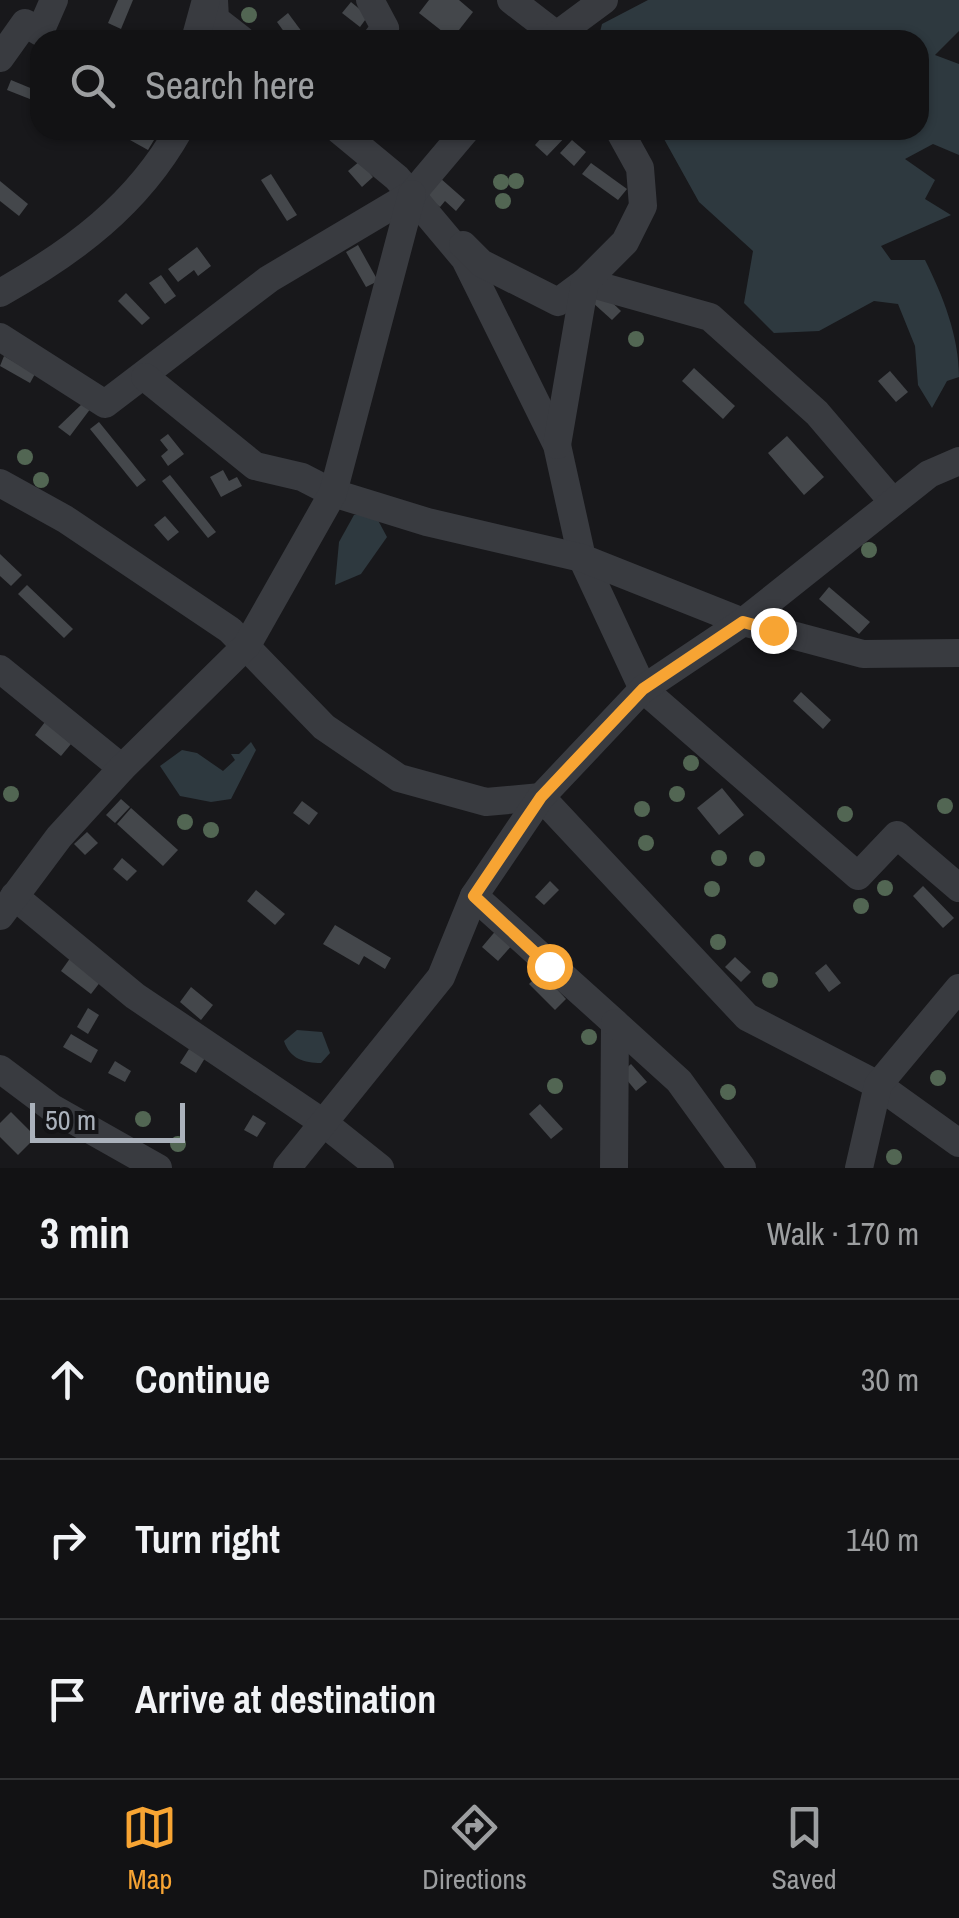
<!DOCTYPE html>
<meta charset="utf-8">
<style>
body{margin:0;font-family:"Archivo Narrow",sans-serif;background:#1f2022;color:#f1f3f6}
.scale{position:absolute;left:30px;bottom:25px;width:155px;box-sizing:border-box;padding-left:10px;border:5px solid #aab1bb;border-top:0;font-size:28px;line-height:35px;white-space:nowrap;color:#aab1bb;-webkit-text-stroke:8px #131316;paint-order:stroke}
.stop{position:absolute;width:30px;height:30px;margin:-22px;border:8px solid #f7a433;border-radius:50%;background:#fff}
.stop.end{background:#f7a433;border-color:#fff;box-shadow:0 2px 10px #0008}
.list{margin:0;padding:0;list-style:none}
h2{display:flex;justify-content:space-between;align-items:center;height:130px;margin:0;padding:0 40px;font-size:42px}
h2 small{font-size:32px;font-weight:400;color:#9c9ea0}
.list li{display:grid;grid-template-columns:65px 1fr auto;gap:30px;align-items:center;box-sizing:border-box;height:160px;padding:0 40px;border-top:2px solid #313234}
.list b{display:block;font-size:38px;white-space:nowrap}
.list em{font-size:32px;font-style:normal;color:#9c9ea0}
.icon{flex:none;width:55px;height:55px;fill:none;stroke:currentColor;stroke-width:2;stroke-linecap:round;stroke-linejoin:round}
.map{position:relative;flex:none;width:959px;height:1168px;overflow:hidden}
.search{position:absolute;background:#121214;box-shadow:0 2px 8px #0004;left:30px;right:30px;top:30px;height:110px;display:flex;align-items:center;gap:25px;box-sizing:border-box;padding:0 35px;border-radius:30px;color:#9c9ea0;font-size:38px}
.sheet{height:610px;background:#121214}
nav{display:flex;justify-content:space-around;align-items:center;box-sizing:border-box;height:140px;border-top:2px solid #313234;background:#121214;font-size:28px;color:#9c9ea0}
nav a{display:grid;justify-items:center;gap:5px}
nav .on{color:#f7a433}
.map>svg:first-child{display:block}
.water{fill:#2e393f}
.building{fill:#44474b}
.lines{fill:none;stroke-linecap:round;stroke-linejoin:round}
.minor{stroke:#393b40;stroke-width:28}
.tree{fill:#526653}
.route{stroke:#f7a433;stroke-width:12}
</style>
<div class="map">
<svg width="959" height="1168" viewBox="0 0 959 1168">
<rect width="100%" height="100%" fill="#18181b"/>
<g class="water">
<path d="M648 0H959V31L935 55 959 64V155L933 144 905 159 935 180 925 199 951 215 881 246 891 260H925C943 296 959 336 959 377L947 381 932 408 918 385 915 346 898 304 874 301 819 331 774 333 744 303 753 251 699 202 659 130H919V40H598L602 24Z"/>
<polygon points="373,511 387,537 361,574 335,585 339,542 354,515"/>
<polygon points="251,742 256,750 231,799 211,802 180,796 160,766 182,750 197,753 223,771 235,760 231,754 239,754"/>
<path d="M297 1030 322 1032 330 1053 321 1063C304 1063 290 1059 284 1041Z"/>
</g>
<g class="building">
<polygon points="118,0 133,0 121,29 108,23"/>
<polygon points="429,0 459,0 473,12 452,39 419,13"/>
<polygon points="351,2 368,16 360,27 342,13"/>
<polygon points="288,13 308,40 290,40 277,22"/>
<polygon points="11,80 40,92 40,103 7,90"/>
<polygon points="124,130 135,130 154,140 148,150 121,135"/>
<polygon points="537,130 566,130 569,133 547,156 535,145 543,136"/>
<polygon points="572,140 586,152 574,166 560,153"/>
<polygon points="360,161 373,177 362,187 348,171"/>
<polygon points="591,163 627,189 618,200 582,174"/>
<polygon points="271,174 297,215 287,221 261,180"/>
<polygon points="440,178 465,200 456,211 445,201 440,207 425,195"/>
<polygon points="0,181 28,204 19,216 0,201"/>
<polygon points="358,245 378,281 366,287 346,252"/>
<polygon points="197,247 211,266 198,276 194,270 178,282 168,269"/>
<polygon points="161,275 176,296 165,304 149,283"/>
<polygon points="601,292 621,311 612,320 592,302"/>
<polygon points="126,293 150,318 142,325 118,301"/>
<polygon points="4,356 35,374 30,383 0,366"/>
<polygon points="694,368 735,406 723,419 682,381"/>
<polygon points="890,371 908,392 896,402 878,381"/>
<polygon points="83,403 91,408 70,436 58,427"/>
<polygon points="99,422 146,480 137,487 90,429"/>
<polygon points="168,434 184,454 168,466 161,456 168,450 160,440"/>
<polygon points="787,436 824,477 804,495 768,453"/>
<polygon points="223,470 229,481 237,477 242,486 221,497 210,477"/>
<polygon points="170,475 216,532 208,538 162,481"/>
<polygon points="165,516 179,532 168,541 154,525"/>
<polygon points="0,554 22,575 11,586 0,576"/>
<polygon points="27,585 73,629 64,638 18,594"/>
<polygon points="829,587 870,622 859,634 819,599"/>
<polygon points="801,692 831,720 823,729 793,701"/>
<polygon points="45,722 71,744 61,756 35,735"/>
<polygon points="722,788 744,815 719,835 697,808"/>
<polygon points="121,799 130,807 115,823 106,815"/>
<polygon points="302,801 318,813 309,825 293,813"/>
<polygon points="131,808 178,850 163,866 117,824"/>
<polygon points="87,832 98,843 85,855 74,844"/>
<polygon points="122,858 137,871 127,881 113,869"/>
<polygon points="550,881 559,890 544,905 535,897"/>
<polygon points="923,886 954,918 943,928 913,896"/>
<polygon points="256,890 285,914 275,925 247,901"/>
<polygon points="335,925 391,958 385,969 364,956 359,965 323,944"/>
<polygon points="498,928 515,942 498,961 482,947"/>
<polygon points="71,957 101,981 91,994 61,971"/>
<polygon points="735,957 751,972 741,982 725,967"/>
<polygon points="826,964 841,983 829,992 815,973"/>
<polygon points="541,972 566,999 555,1010 529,984"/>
<polygon points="191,987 213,1005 201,1020 180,1002"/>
<polygon points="88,1008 99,1015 88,1034 77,1027"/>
<polygon points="71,1034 98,1050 91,1063 63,1047"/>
<polygon points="189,1049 205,1058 196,1073 180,1063"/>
<polygon points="115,1061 131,1071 125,1082 108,1073"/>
<polygon points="631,1064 647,1082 636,1091 621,1073"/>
<polygon points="540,1104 563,1129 551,1139 529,1114"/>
<polygon points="11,1112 36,1137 18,1155 0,1137 0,1123"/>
<polygon points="253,1115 266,1123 257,1137 244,1130"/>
</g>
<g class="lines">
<g class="minor">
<polyline points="214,0 215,19 242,40"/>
<polyline points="370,0 385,28 376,40"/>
<polyline points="511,0 563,40"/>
<polyline points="195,40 206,0"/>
<polyline points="550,40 604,0"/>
<polyline points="0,58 25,23 40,32 54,0"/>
<polyline points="339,130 397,178 465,259 557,445 582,558 643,689 858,876 897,835 959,888"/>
<polyline points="463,245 481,263 558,302 585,282 710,317 817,413 893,502"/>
<path d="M0 293C73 252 137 205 179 130"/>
<polyline points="0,337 105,404 269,279 412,194 466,130"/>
<polyline points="145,377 255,466 302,477 333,493 427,522 582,558 743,622 863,654 959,653"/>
<polyline points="557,445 585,282 625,242 643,206 640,168 619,130"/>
<polyline points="0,483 65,519 230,630 324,727 399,778 486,802 541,797"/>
<polyline points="0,669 122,768"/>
<polyline points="541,797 747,1017 878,1085 959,1143"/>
<polyline points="14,896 135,996 325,1124 380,1168"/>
<polyline points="474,896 615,1023 614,1168"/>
<polyline points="0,916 59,837 122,768 247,645 333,493 412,194"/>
<polyline points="615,1023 679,1081 742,1168"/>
<polyline points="0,1069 52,1108 158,1168"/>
<polyline points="287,1168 441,977 474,896 541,797 643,689 743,622 929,474 959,461"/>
<polyline points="859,1168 878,1085 959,988"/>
</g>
</g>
<g class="tree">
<circle cx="249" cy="15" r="8"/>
<circle cx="516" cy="181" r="8"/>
<circle cx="501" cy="182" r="8"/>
<circle cx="503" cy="201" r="8"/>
<circle cx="636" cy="339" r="8"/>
<circle cx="25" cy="457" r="8"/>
<circle cx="41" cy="480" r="8"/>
<circle cx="869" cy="550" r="8"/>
<circle cx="691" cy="763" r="8"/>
<circle cx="11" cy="794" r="8"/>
<circle cx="677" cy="794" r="8"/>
<circle cx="945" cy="806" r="8"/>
<circle cx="642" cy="809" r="8"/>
<circle cx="845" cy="814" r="8"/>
<circle cx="185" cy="822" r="8"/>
<circle cx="211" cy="830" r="8"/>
<circle cx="646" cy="843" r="8"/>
<circle cx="719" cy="858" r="8"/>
<circle cx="757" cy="859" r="8"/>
<circle cx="885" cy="888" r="8"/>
<circle cx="712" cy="889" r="8"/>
<circle cx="861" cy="906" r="8"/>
<circle cx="718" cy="942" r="8"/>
<circle cx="770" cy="980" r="8"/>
<circle cx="589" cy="1037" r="8"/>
<circle cx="938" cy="1078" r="8"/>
<circle cx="555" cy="1086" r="8"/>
<circle cx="728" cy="1092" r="8"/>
<circle cx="143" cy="1119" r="8"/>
<circle cx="178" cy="1144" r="8"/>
<circle cx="894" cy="1157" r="8"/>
</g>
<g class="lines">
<polyline class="route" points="549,966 474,896 541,797 643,689 743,622 773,630"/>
</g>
</svg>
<div class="scale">50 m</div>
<div class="stop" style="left:549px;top:966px"></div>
<div class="stop end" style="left:773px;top:630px"></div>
<div class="search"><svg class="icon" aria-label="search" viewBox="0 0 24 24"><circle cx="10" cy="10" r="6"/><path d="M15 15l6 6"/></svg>Search here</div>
</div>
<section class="sheet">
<h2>3 min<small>Walk · 170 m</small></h2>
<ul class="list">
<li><svg class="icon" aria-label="ahead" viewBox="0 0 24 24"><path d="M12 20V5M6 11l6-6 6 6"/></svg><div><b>Continue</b></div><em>30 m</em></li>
<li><svg class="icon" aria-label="right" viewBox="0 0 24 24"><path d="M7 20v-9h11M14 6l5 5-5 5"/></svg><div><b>Turn right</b></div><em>140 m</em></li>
<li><svg class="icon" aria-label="arrive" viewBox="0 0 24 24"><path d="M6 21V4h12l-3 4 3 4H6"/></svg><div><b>Arrive at destination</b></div></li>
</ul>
</section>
<nav>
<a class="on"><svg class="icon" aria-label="map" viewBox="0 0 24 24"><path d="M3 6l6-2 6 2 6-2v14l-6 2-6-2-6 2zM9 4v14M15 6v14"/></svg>Map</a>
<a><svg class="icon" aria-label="directions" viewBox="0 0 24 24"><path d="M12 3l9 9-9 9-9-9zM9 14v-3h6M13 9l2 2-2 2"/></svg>Directions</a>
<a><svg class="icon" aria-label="saved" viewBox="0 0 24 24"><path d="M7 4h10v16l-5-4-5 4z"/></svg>Saved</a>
</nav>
